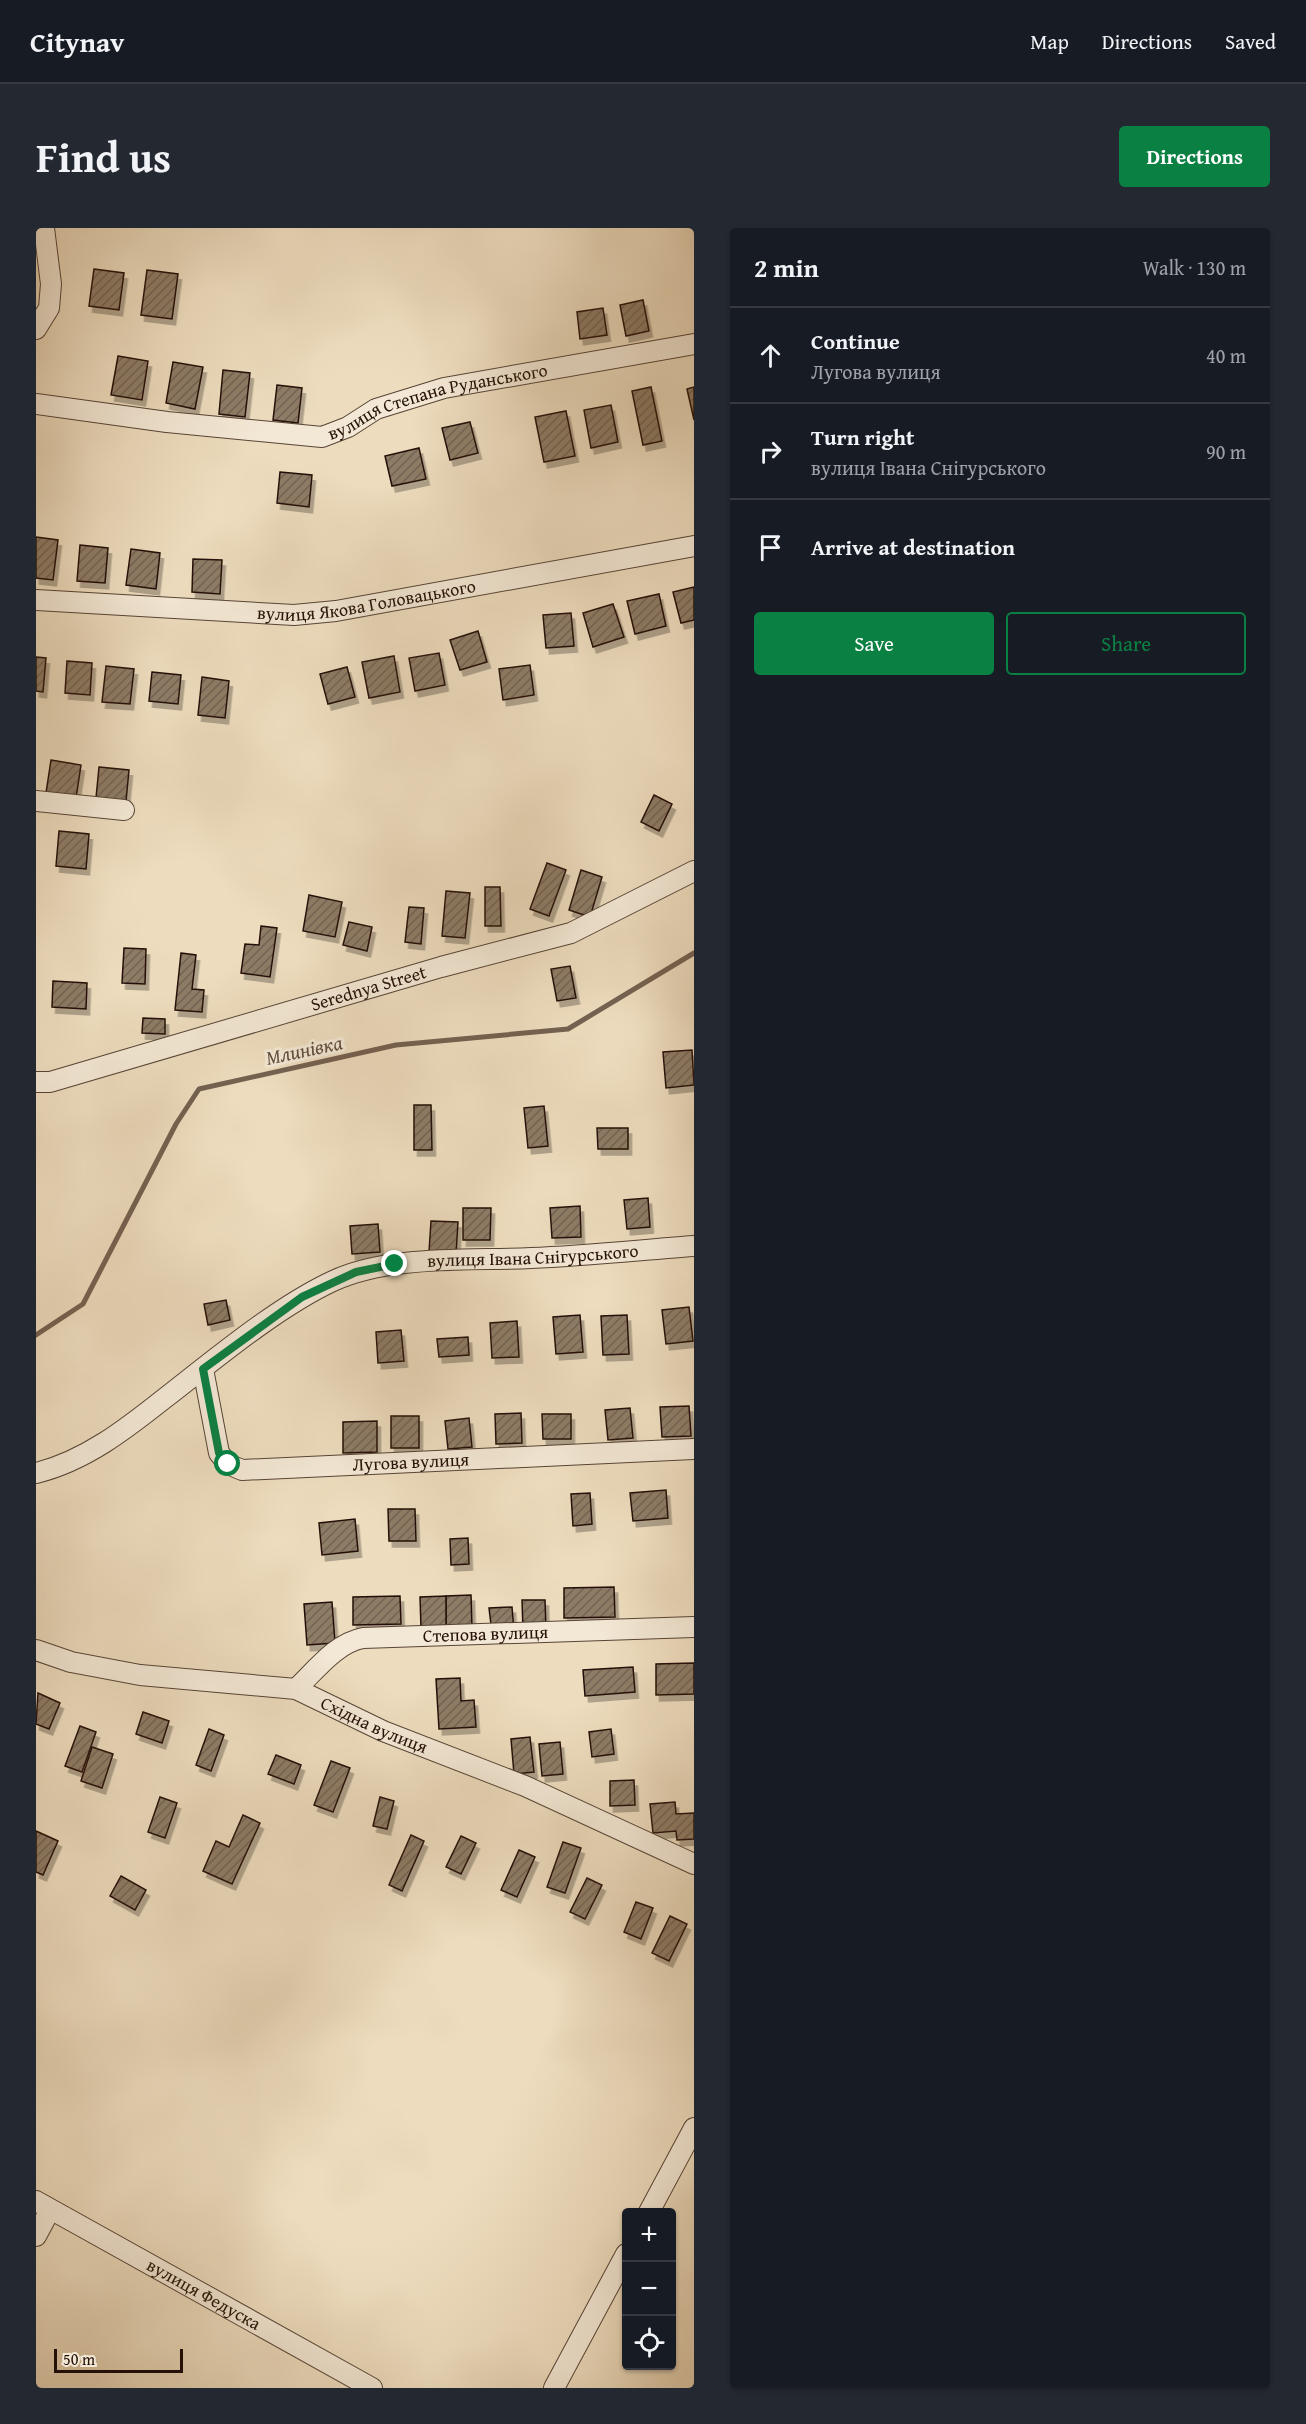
<!DOCTYPE html>
<meta charset="utf-8">
<style>
body{margin:0;font-family:"Gentium Book Plus",serif;background:#242831;color:#f1f3f6}
.controls{position:absolute;right:18px;bottom:18px;display:grid;overflow:hidden;border-radius:6px;box-shadow:0 2px 4px #0004}
.controls button{width:54px;height:54px;display:grid;place-items:center;padding:0;border:0;border-bottom:2px solid #363941;background:#171b24;color:#f1f3f6;font:30px sans-serif}
.scale{position:absolute;left:18px;bottom:15px;width:129px;box-sizing:border-box;padding-left:6px;border:3px solid #251107;border-top:0;font-size:16px;line-height:21px;white-space:nowrap;color:#251107;-webkit-text-stroke:4px #f3e8d5;paint-order:stroke}
.stop{position:absolute;width:18px;height:18px;margin:-14px;border:4px solid #0b8043;border-radius:50%;background:#fff}
.stop.end{background:#0b8043;border-color:#fff;box-shadow:0 2px 6px #0008}
.list{margin:0;padding:0;list-style:none}
h2{display:flex;justify-content:space-between;align-items:center;height:78px;margin:0;padding:0 24px;font-size:26px}
h2 small{font-size:20px;font-weight:400;color:#9ea1a6}
.list li{display:grid;grid-template-columns:39px 1fr auto;gap:18px;align-items:center;box-sizing:border-box;height:96px;padding:0 24px;border-top:2px solid #363941}
.list b{display:block;font-size:22px;white-space:nowrap}
.list p{margin:0;font-size:20px;white-space:nowrap;color:#9ea1a6}
.list em{font-size:20px;font-style:normal;color:#9ea1a6}
.actions{display:flex;gap:12px;padding:18px 24px}
.actions a{flex:1;padding:14px 0;border:2px solid #0b8043;border-radius:6px;text-align:center;font-size:21px;color:#0b8043}
.actions .main{background:#0b8043;color:#fff}
.icon{flex:none;width:33px;height:33px;fill:none;stroke:currentColor;stroke-width:2;stroke-linecap:round;stroke-linejoin:round}
.map{position:relative;flex:none;width:658px;height:2160px;overflow:hidden;border-radius:6px}
header{display:flex;align-items:center;gap:36px;box-sizing:border-box;height:84px;padding:0 30px;background:#171b24;border-bottom:2px solid #363941}
header strong{font-size:28px}
nav{display:flex;gap:33px;margin-inline-start:auto;font-size:21px}
.intro{display:flex;align-items:center;justify-content:space-between;box-sizing:border-box;height:144px;padding:0 36px}
h1{margin:0;font-size:42px}
.button{padding:15px 27px;border-radius:6px;background:#0b8043;color:#fff;font-size:21px;font-weight:700}
main{display:flex;gap:36px;padding:0 36px}
aside{flex:1;background:#171b24;border-radius:6px;box-shadow:0 2px 4px #0004}
.map>svg:first-child{display:block}
.lines{fill:none;stroke-linecap:round;stroke-linejoin:round}
.stream{stroke:#746150;stroke-width:5}
.building{fill:url(#building-hatch);stroke:#251107;stroke-width:1.5;filter:url(#shadow)}
.minor-casing{stroke:#574435;stroke-width:22}
.minor{stroke:#f3e8d5;stroke-width:20}
.route{stroke:#0b8043;stroke-width:8}
.labels{text-anchor:middle;stroke-width:6;stroke-linejoin:round;paint-order:stroke}
.street-label{font-size:18px;fill:#251107;stroke:#f3e8d5}
.water-label{font-size:20px;font-style:italic;fill:#604d3d;stroke:#f3e8d5}
</style>
<header>
<strong>Citynav</strong>
<nav><a>Map</a><a>Directions</a><a>Saved</a></nav>
</header>
<div class="intro"><h1>Find us</h1><a class="button">Directions</a></div>
<main>
<div class="map">
<svg width="658" height="2160" viewBox="0 0 658 2160">
<defs>
<pattern id="building-hatch" width="6" height="6" patternUnits="userSpaceOnUse" patternTransform="scale(1.5)"><rect width="6" height="6" fill="#8d7b66"/><path d="M-1 1l2-2M0 6l6-6M5 7l2-2" fill="none" stroke="#736352"/></pattern>
<filter id="shadow"><feDropShadow dx="3.5" dy="6" stdDeviation="0" flood-color="#0004"/></filter>
</defs>
<rect width="100%" height="100%" fill="#eddcbe"/>
<filter id="stains"><feTurbulence type="fractalNoise" baseFrequency=".00333" numOctaves="4"/><feColorMatrix values="0 0 0 0 .2 0 0 0 0 .09 0 0 0 0 .02 0 0 0 .5 -.17"/></filter>
<radialGradient id="worn" r=".72"><stop offset=".6" stop-color="#630" stop-opacity="0"/><stop offset="1" stop-color="#630" stop-opacity=".3"/></radialGradient>
<g class="lines">
<polyline class="stream" points="0,1107 47,1076 140,896 163,861 360,817 532,801 658,725"/>
</g>
<g class="building">
<polygon points="58,41 88,45 83,82 53,78"/>
<polygon points="111,42 142,46 136,91 105,87"/>
<polygon points="607,72 613,103 590,108 584,77"/>
<polygon points="567,80 571,107 544,111 541,84"/>
<polygon points="82,128 112,133 106,172 75,167"/>
<polygon points="137,134 167,139 159,181 130,175"/>
<polygon points="187,142 214,145 209,189 183,186"/>
<polygon points="241,157 266,160 262,195 237,192"/>
<polygon points="615,159 626,213 607,217 596,163"/>
<polygon points="658,159 658,192 651,161"/>
<polygon points="575,177 582,214 555,220 548,182"/>
<polygon points="530,183 539,228 508,234 499,189"/>
<polygon points="434,194 442,225 414,232 406,200"/>
<polygon points="383,220 390,251 356,258 349,228"/>
<polygon points="244,244 276,247 273,279 241,275"/>
<polygon points="0,309 22,312 17,352 0,350"/>
<polygon points="44,317 72,320 69,355 41,353"/>
<polygon points="95,321 124,325 120,361 90,357"/>
<polygon points="157,331 186,332 184,366 156,364"/>
<polygon points="658,359 658,392 645,395 637,364"/>
<polygon points="623,366 630,398 599,406 591,373"/>
<polygon points="577,376 588,409 557,419 547,385"/>
<polygon points="535,385 538,418 510,420 507,387"/>
<polygon points="442,403 451,434 424,442 414,412"/>
<polygon points="403,425 409,457 379,463 373,430"/>
<polygon points="358,428 364,464 333,470 326,434"/>
<polygon points="0,429 10,430 7,464 0,463"/>
<polygon points="31,433 56,435 54,467 29,465"/>
<polygon points="494,437 498,467 467,472 463,441"/>
<polygon points="70,438 98,441 94,476 66,474"/>
<polygon points="311,439 319,469 292,476 284,446"/>
<polygon points="116,444 145,447 142,476 113,473"/>
<polygon points="166,449 193,453 189,490 162,487"/>
<polygon points="15,532 45,537 40,570 10,565"/>
<polygon points="63,539 93,542 90,573 60,570"/>
<polygon points="618,567 636,576 623,603 605,594"/>
<polygon points="23,603 53,606 50,641 20,638"/>
<polygon points="511,635 530,642 513,688 494,681"/>
<polygon points="545,642 566,649 554,689 533,682"/>
<polygon points="449,659 464,659 465,698 449,698"/>
<polygon points="410,663 434,665 429,710 406,708"/>
<polygon points="273,667 306,674 299,709 267,703"/>
<polygon points="373,679 388,680 385,716 369,714"/>
<polygon points="313,694 336,699 331,723 307,717"/>
<polygon points="225,698 241,700 234,749 205,745 209,716 223,717"/>
<polygon points="88,720 110,721 109,756 86,755"/>
<polygon points="145,725 160,727 156,761 168,762 166,784 139,782"/>
<polygon points="534,738 540,770 521,773 515,741"/>
<polygon points="17,753 51,755 50,781 16,779"/>
<polygon points="107,790 129,791 129,806 106,805"/>
<polygon points="656,822 658,857 630,860 627,824"/>
<polygon points="378,877 395,877 396,922 378,922"/>
<polygon points="508,878 512,918 492,920 488,880"/>
<polygon points="561,900 592,900 592,921 562,921"/>
<polygon points="612,970 614,999 591,1001 588,972"/>
<polygon points="544,978 545,1009 516,1010 514,980"/>
<polygon points="427,980 455,980 454,1012 427,1012"/>
<polygon points="395,993 422,994 420,1026 393,1024"/>
<polygon points="342,996 344,1024 316,1026 314,998"/>
<polygon points="190,1072 194,1092 172,1097 168,1076"/>
<polygon points="653,1079 657,1113 630,1116 626,1082"/>
<polygon points="544,1087 547,1124 520,1126 517,1089"/>
<polygon points="591,1087 593,1126 567,1127 565,1088"/>
<polygon points="481,1093 483,1129 456,1130 454,1095"/>
<polygon points="365,1102 368,1133 342,1135 340,1104"/>
<polygon points="432,1109 433,1127 403,1129 401,1111"/>
<polygon points="653,1178 655,1208 626,1209 624,1179"/>
<polygon points="594,1180 597,1210 572,1212 569,1182"/>
<polygon points="485,1185 486,1215 460,1216 459,1186"/>
<polygon points="506,1186 535,1186 535,1211 507,1211"/>
<rect x="355" y="1188" width="28" height="32"/>
<polygon points="433,1190 436,1219 412,1221 409,1193"/>
<polygon points="341,1193 341,1224 307,1225 307,1194"/>
<polygon points="630,1262 632,1290 597,1293 594,1265"/>
<polygon points="554,1265 556,1296 537,1298 535,1266"/>
<polygon points="352,1281 379,1281 380,1313 353,1313"/>
<polygon points="319,1291 322,1323 286,1327 283,1295"/>
<polygon points="432,1310 433,1336 415,1337 414,1311"/>
<polygon points="578,1359 579,1389 528,1390 528,1360"/>
<polygon points="435,1367 436,1399 410,1399 410,1368"/>
<polygon points="364,1368 365,1396 317,1397 317,1369"/>
<polygon points="410,1368 410,1399 385,1400 384,1369"/>
<polygon points="486,1372 509,1372 510,1401 487,1402"/>
<polygon points="296,1374 299,1415 271,1417 268,1376"/>
<polygon points="476,1379 478,1403 456,1405 453,1380"/>
<polygon points="658,1435 658,1466 620,1467 620,1436"/>
<polygon points="597,1439 599,1464 549,1468 547,1442"/>
<polygon points="424,1450 425,1473 438,1472 440,1499 403,1501 400,1451"/>
<polygon points="2,1465 24,1475 13,1501 0,1496"/>
<polygon points="107,1484 133,1493 126,1515 100,1506"/>
<polygon points="44,1498 60,1504 46,1544 29,1538"/>
<polygon points="173,1501 188,1507 175,1543 160,1537"/>
<polygon points="575,1501 578,1526 556,1529 553,1504"/>
<polygon points="494,1509 498,1544 478,1546 475,1511"/>
<polygon points="524,1514 527,1546 506,1548 503,1516"/>
<polygon points="56,1519 77,1526 66,1560 45,1553"/>
<polygon points="240,1527 265,1537 258,1556 232,1546"/>
<polygon points="295,1533 314,1540 297,1584 278,1577"/>
<polygon points="598,1552 599,1577 574,1578 574,1553"/>
<polygon points="124,1569 141,1575 129,1610 112,1604"/>
<polygon points="344,1569 358,1573 351,1601 337,1598"/>
<polygon points="639,1574 640,1586 658,1585 658,1611 641,1612 640,1603 617,1605 614,1576"/>
<polygon points="207,1587 224,1595 196,1656 167,1643 180,1613 193,1619"/>
<polygon points="0,1603 22,1613 7,1647 0,1644"/>
<polygon points="375,1607 388,1613 366,1663 353,1657"/>
<polygon points="425,1608 440,1615 425,1646 410,1639"/>
<polygon points="527,1614 545,1620 529,1665 511,1659"/>
<polygon points="483,1622 499,1629 481,1669 465,1662"/>
<polygon points="85,1648 110,1662 99,1682 74,1668"/>
<polygon points="551,1650 566,1657 549,1691 534,1684"/>
<polygon points="600,1674 617,1680 605,1711 588,1704"/>
<polygon points="634,1688 651,1696 633,1733 616,1725"/>
</g>
<g class="lines">
<defs>
<g id="minor">
<polyline points="0,101 13,80 15,56 8,0"/>
<path id="s1" d="M0 176 131 194 286 209 312 199 340 181 408 160 658 116"/>
<path id="s2" d="M0 372 258 387 300 383 658 318"/>
<polyline points="0,573 88,582"/>
<path id="s3" d="M0 854H14L405 739 535 705 658 643"/>
<path id="s4" d="M167 1141 183 1225 192 1236 206 1242 658 1221"/>
<path id="s5" d="M0 1245C49 1233 90 1201 129 1170 178 1132 241 1079 297 1053 353 1027 433 1033 495 1030 549 1028 604 1022 658 1018"/>
<path id="s6" d="M0 1422 35 1434 104 1447 260 1461 347 1503 489 1558 658 1636"/>
<path id="s7" d="M260 1461C280 1442 300 1415 327 1410L658 1399"/>
<path id="s8" d="M0 1973 336 2160"/>
<polyline points="613,1984 658,1900"/>
<polyline points="0,2008 14,1982"/>
<polyline points="518,2160 590,2026"/>
</g>
</defs>
<use href="#minor" class="minor-casing"/>
<use href="#minor" class="minor"/>
</g>
<g class="lines">
<polyline class="route" points="192,1236 183,1225 167,1141 266,1069 320,1044 359,1036"/>
</g>
<g class="labels">
<g class="street-label">
<text dy="6" stroke="none"><textPath href="#s1" startOffset="410">вулиця Степана Руданського</textPath></text>
<text dy="6" stroke="none"><textPath href="#s2" startOffset="332">вулиця Якова Головацького</textPath></text>
<text dy="6" stroke="none"><textPath href="#s3" startOffset="346">Serednya Street</textPath></text>
<text dy="6" stroke="none"><textPath href="#s5" startOffset="558">вулиця Івана Снігурського</textPath></text>
<text dy="6" stroke="none"><textPath href="#s4" startOffset="284">Лугова вулиця</textPath></text>
<text dy="6" stroke="none"><textPath href="#s7" startOffset="208">Степова вулиця</textPath></text>
<text dy="6" stroke="none"><textPath href="#s6" startOffset="350">Східна вулиця</textPath></text>
<text dy="6" stroke="none"><textPath href="#s8" startOffset="192">вулиця Федуска</textPath></text>
</g>
<g class="water-label">
<text transform="translate(268 822) rotate(-12)" y="7">Млинівка</text>
</g>
</g>
<rect width="100%" height="100%" filter="url(#stains)"/>
<rect width="100%" height="100%" fill="url(#worn)"/>
</svg>
<div class="controls">
<button>+</button>
<button>−</button>
<button><svg class="icon" aria-label="locate" viewBox="0 0 24 24"><circle cx="12" cy="12" r="6"/><path d="M12 2v4M12 18v4M2 12h4M18 12h4"/></svg></button>
</div>
<div class="scale">50 m</div>
<div class="stop" style="left:192px;top:1236px"></div>
<div class="stop end" style="left:359px;top:1036px"></div>
</div>
<aside>
<h2>2 min<small>Walk · 130 m</small></h2>
<ul class="list">
<li><svg class="icon" aria-label="ahead" viewBox="0 0 24 24"><path d="M12 20V5M6 11l6-6 6 6"/></svg><div><b>Continue</b><p>Лугова вулиця</p></div><em>40 m</em></li>
<li><svg class="icon" aria-label="right" viewBox="0 0 24 24"><path d="M7 20v-9h11M14 6l5 5-5 5"/></svg><div><b>Turn right</b><p>вулиця Івана Снігурського</p></div><em>90 m</em></li>
<li><svg class="icon" aria-label="arrive" viewBox="0 0 24 24"><path d="M6 21V4h12l-3 4 3 4H6"/></svg><div><b>Arrive at destination</b></div></li>
</ul>
<div class="actions"><a class="main">Save</a><a>Share</a></div>
</aside>
</main>
